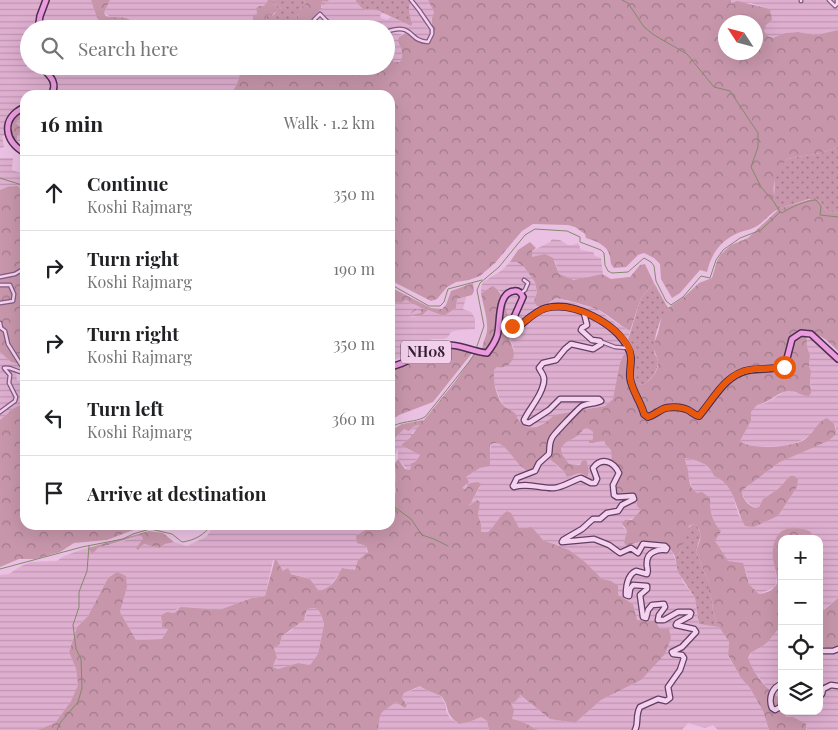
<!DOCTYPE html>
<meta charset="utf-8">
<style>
body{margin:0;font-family:"Playfair Display",serif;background:#f2f2f2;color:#202124}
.controls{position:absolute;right:15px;bottom:15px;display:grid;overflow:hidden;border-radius:10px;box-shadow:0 5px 20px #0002}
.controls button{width:45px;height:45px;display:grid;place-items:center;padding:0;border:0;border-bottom:1px solid #e0e0e0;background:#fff;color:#202124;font:25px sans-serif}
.compass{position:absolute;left:718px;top:15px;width:45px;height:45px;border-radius:50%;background:#fff;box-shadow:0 5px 20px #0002;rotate:306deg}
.stop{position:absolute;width:15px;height:15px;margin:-11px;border:4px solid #ea580c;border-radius:50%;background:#fff}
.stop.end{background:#ea580c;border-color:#fff;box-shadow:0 1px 5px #0008}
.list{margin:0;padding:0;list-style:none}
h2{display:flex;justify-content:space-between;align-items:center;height:65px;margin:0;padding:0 20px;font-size:21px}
h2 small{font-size:16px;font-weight:400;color:#757577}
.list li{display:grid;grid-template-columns:32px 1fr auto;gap:15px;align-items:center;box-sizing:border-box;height:75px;padding:0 20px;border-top:1px solid #e0e0e0}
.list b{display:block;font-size:19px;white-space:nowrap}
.list p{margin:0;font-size:16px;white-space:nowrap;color:#757577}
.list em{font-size:16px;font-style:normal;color:#757577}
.icon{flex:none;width:28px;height:28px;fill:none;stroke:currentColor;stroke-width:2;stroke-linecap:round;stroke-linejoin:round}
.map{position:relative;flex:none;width:838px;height:730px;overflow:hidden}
.search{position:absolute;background:#fff;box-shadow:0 5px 20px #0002;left:20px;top:20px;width:375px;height:55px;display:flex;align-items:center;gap:12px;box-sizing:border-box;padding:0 18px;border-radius:28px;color:#757577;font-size:19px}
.panel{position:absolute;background:#fff;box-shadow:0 5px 20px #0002;left:20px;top:90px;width:375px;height:440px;border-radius:15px}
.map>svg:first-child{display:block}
.farmland{fill:url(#farmland-rules)}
.grass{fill:url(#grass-dots)}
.forest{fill:url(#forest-crowns);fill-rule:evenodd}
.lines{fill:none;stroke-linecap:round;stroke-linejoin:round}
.stream{stroke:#83896c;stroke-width:1}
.street-casing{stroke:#825a82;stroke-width:5}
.secondary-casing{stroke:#623e63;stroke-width:7}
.primary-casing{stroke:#4d2e50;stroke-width:8}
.street{stroke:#f5d3f0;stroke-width:2.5}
.secondary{stroke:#f5d3f0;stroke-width:4.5}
.primary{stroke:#eb9bde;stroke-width:5}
.route{stroke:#ea580c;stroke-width:6}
.labels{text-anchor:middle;stroke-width:4;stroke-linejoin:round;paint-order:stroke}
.shield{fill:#f2d0ec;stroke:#6c536a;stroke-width:1}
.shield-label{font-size:14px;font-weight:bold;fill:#321d33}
</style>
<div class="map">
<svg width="838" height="730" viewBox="0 0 838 730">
<defs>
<pattern id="farmland-rules" width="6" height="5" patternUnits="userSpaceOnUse" patternTransform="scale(1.25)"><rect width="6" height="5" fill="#dfafd0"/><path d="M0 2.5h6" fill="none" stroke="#c096b3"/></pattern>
<pattern id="grass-dots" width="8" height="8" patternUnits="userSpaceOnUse" patternTransform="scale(1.25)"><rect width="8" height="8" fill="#c796aa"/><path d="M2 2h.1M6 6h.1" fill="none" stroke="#a27a8b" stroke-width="1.8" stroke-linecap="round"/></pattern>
<pattern id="forest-crowns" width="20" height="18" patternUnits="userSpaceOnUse" patternTransform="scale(1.25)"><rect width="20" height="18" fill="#c796aa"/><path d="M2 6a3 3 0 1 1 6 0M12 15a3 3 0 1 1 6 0" fill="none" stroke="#a27a8b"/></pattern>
</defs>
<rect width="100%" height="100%" fill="#eac1e3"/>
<g class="farmland">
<polygon points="0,0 46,0 38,29 29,29 29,66 38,66 49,76 54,85 49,95 25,95 25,106 14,113 8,135 2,136 4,147 0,148"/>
<polygon points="48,0 91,0 98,19 111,29 41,29 43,14"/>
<polygon points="110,0 268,0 264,6 259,6 256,8 257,14 253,17 254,27 250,29 127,29 130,27 127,18 111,17 104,13"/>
<polygon points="329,0 356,0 356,2 363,9 377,10 383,13 380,15 381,18 387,20 391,17 411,26 412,24 409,11 410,1 429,25 427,25 426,27 431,29 431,34 428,42 417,38 412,31 405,28 396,28 386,31 386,29 381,29 382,24 379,24 377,26 371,26 369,29 361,29 347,23 342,25 340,29 308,29 307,26 313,16 323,8 320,6 322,1 327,2"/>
<polygon points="411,0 428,0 434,12 430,24"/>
<polygon points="731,0 838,0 838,30 816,35 798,32 785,33 773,38 768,36 764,31 766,8 751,3 730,4"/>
<polygon points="393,31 393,33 402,34 399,37 400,46 403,51 403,57 400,62 395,62 386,57 386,33"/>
<polygon points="42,66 242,66 238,81 231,95 54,95 56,83 52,75"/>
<polygon points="23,117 25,117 25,147 21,141 17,141 19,126 15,124 17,121"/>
<polygon points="0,158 13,158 12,170 21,173 25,172 25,201 7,187 0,190"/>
<polygon points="552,239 560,240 568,245 573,245 578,243 581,250 593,252 595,256 601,258 603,275 592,276 577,280 566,278 559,274 555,261 545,254 537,257 532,257 532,251 550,242"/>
<polygon points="510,262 518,262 524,267 535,282 537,292 534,301 550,303 556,298 597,309 616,323 630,331 628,340 630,348 623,356 615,392 613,399 605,406 555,415 549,421 531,428 525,427 521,424 515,414 505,407 499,397 493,380 494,370 514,349 507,331 507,314 500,291 489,288 481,293 481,287 483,282 501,271"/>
<polygon points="466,297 463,309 471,312 475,318 475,329 458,330 451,332 448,337 444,339 432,339 420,345 412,353 390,361 390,301 401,303 406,300 422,306 424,309 413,309 410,313 416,310 421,311 421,313 409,317 421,316 428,310 444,316 456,308 457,299"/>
<polygon points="806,339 814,339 838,362 838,598 821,611 819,611 819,539 812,539 812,536 785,529 774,552 773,561 777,578 775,587 759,594 749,584 746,571 728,561 718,549 715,541 715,525 709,504 693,490 688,476 688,470 685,458 700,461 711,470 714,476 723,479 731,490 739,516 754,527 778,516 797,487 784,482 778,489 763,499 759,507 755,508 745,500 742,492 745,488 780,462 831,438 836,427 827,419 823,420 808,437 792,445 751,447 743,444 740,441 751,421 751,412 757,405 766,403 784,392 792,391 796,393 811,388 809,367 810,355 807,347"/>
<polygon points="0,352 11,362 25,365 24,374 16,373 17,380 25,385 25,403 14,408 0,420"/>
<polygon points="417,425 419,427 411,434 411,437 401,445 420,454 416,461 411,463 410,470 408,470 398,459 398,449 395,454 390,449 390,435 393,434 395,438 404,429 409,430"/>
<polygon points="585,429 590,429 593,432 593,439 590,443 605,441 605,444 611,450 614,463 622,472 616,484 618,494 632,493 637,498 636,502 641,510 636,517 629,520 623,527 627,531 624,542 635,544 643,541 647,541 668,545 671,548 683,582 695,598 699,624 719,627 729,642 728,656 741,678 750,688 763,711 769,730 718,730 713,725 705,728 688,723 682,730 538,730 521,721 512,719 511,702 519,695 550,719 575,723 601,700 641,680 660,629 637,621 633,604 617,595 583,560 569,550 543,540 532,527 519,528 507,511 504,513 492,528 488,532 481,532 481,524 478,515 479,506 477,500 468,507 480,487 468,487 462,489 463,486 467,485 466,477 480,468 489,466 491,443 498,443 503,446 522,466 534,465 537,460 546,454 549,459 565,473 568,477 579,473 585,474 588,464 569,464 562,454 561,446"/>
<polygon points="215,525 229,525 229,527 242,528 246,525 372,525 359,534 356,535 359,544 366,546 367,554 355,570 344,568 326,590 319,591 310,579 283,571 277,561 273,560 265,596 252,598 219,610 177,609 174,613 167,612 161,615 161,622 168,629 162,639 136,640 120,612 127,587 108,578 88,616 77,627 69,652 76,669 78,686 71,701 55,723 37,730 0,730 0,575 9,574 21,566 31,562 57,561 64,556 83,549 88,548 92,553 98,548 134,538 141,534 143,539 139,550 144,544 159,548 165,544 174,542 187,546 206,537"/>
<polygon points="313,608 318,609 322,617 324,624 318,654 310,665 298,663 278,669 273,667 272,665 277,660 274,648 281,642 282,636 291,631 296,625 302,621 306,616 307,609"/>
<polygon points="782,627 782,700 770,691 753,670 748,658 753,651 764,645 775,631"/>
<polygon points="819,643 826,648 838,648 838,730 806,730 807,728 786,717 787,711 819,711"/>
<polygon points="420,686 426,690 438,694 442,698 446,706 446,711 450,718 459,724 469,722 481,717 487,721 489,730 378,730 379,715 385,709 396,702 407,704 402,698 404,693 415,689"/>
</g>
<g class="grass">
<polygon points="274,0 303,0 306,3 299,10 299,14 296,17 297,20 294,24 296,29 276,29 266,18 268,15 272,16 281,8 272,3"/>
<polygon points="356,0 410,0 409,11 412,24 411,26 377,10 363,9 356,2"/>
<polygon points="838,147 838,213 827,212 819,200 809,199 781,208 774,200 775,174 787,159 821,153"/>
<path d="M654 283 668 308C659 319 654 336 654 350 654 354 657 357 658 361 658 371 651 380 643 385L635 382 632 375 628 340 641 298Z"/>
<polygon points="693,524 697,526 701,534 696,551 704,572 709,583 709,592 712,600 713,612 719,627 699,624 695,598 678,572 675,556 679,554 687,529"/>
</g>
<g class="forest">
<path d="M91 0H110L104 13 106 16C115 19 129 14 133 24 125 33 104 30 98 19 95 13 93 6 91 0Z"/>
<polygon points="268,0 274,0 272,3 281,8 279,11 274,13 272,16 268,15 266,18 276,29 250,29 253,27 253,15 257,14 256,8 259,6 264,6"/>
<path d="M303 0H329L327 2 322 1V2L325 3 324 5 321 4V8H323C315 13 313 20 308 26V29H296L294 24 297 20 296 17 299 14V10L306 3Z"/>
<path d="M428 0H731V4L737 1 766 8 770 10 772 20 766 25 764 31 768 36 773 38 785 33 798 32 816 35 838 30V147L821 153 787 159C775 175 767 191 781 208L815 198 819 200 827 212 838 213V351L825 339 806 329 807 347 810 355 809 367 811 371 810 380 811 393 809 396C802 396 796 391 790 391 777 391 770 403 757 405L751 412V421L740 441C750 451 793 447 804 440 814 434 816 422 827 418L834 424 836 432 834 436 828 441 780 462 745 488 742 492C743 500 748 505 755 508L759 507 763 499 778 489 790 476H794L798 479 797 487 778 516 754 527 745 526C735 508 735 484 714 476 709 463 697 460 685 458 685 462 688 467 688 471 689 479 689 488 697 493L702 492 710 498C709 509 713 524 721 531L715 541 728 561 743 563 749 584 759 594C766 593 774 591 777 583 778 575 774 568 773 559 771 532 786 521 811 532L812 539H782V627C774 631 771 640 764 645 757 650 751 650 748 658 754 675 767 690 782 700V711H787L786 717H793L806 724V730H769L763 711 750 688 741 678 728 655 729 642 719 627 713 612 712 600 709 592V583L704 572 696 551C700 541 705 530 693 524L689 526 679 554 675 556 668 545 643 541 626 546 624 542 627 531 622 523 625 520H632L641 510 637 506V498L632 493 618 494 615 492C615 484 621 479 622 471L612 460 611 450 605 444V441L589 443V441L593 439V432C584 424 583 432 577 436 571 440 564 442 561 448L562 454 569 464 580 465 582 461 586 460C588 464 590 473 587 477 580 469 574 476 567 477 564 468 551 463 546 454L537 460 534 470 529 473C525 469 520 466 517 462 511 455 500 437 490 445V466L480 468 466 477 469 482 462 488 465 489 471 483 478 482 481 484 469 506 477 500 480 502 478 515 481 524V532H488C495 526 499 516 507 511L511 513 519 528 532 527 543 540 569 550 583 560 602 579 611 581 618 586V595L633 604 637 620 655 621 660 629H669L671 638 665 654 641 680 601 700 575 723 550 719 520 695 516 701 511 703 514 710 512 719 521 721 538 730H489L487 721 481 717 469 722 459 724C443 712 451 709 442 697 439 694 426 691 420 686L404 693 402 698 407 705 405 708 396 702C379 715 381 708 378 730H37L55 723 71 701 78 685 76 669 69 652 77 627 88 616 108 578 117 572 126 576 127 587 120 612 136 640 162 639 168 629 162 627 161 615 167 612 174 613 181 607 219 610 252 598 265 596 275 559H276L283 571 288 568 291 574 310 579 319 591C331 589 338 577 342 568L355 570 358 560 368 552 366 546 357 543 356 535 359 534 372 525H390V505H394L396 487 395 463 398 459 405 469 410 470 411 465 410 464 416 461 420 455 401 445 411 437V434H413L419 425 413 427 409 431 404 429 395 438 393 434H390L395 428 402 424 424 420 454 383 475 353 483 351C481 345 486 338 487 331 488 317 483 306 481 293L493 286C501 291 506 304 507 313 508 318 506 323 506 329 508 340 521 355 508 365 504 367 502 368 497 367L494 370C493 382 496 398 505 407 508 409 512 411 515 413 517 416 518 421 521 423 530 434 547 423 554 415L605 406 613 399 620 363 623 356 630 348C637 363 629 369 635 382L643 385C651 380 659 371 658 361 657 356 654 351 653 346L658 333 662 316 668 308 684 297 699 283 712 278 717 261 721 254 731 245 748 238 779 209C771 212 765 221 757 226 751 230 745 230 738 233 721 240 711 254 707 272L700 270 680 293 672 298 661 279 660 264 654 258 644 253 638 255 626 267 614 268C610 264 611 262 610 257 608 245 596 241 586 238L585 234 575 227 568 225 533 224 522 231 495 263 480 276 469 280 456 282 447 287 437 299 431 301 390 280V95H231L238 81 242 66H386V57L395 62H400C405 54 401 49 398 41L399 37 407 32 416 38 427 43 431 41C434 30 429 23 434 12ZM726 22H756V52H726ZM313 608 318 609 322 617 324 624 318 654 310 665 298 663 278 669 273 667V665L277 658 274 648 280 644 282 636C290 631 296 625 304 620L307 609Z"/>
<path d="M25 109V117L17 121 16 123 23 129 18 134 16 143C8 129 12 118 25 109Z"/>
<polygon points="18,186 24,194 22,199 25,201 25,365 11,362 0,352 0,190 7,187"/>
<path d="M530 242 536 248 532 251V257L545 254 553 258 559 274 574 280 602 274 611 279 630 277 640 265 645 264 654 283 641 298 630 331C619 325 610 316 599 310 593 307 564 299 556 298L544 306H537L534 301 537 292 535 282 524 267 517 262H510L518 250Z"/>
<polygon points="473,283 474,291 472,295 457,299 456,308 444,316 428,310 421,316 408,316 421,313 421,311 416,310 410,314 413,309 424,309 406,300 401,303 390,301 390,287 431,308 442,309 446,305 451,291"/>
<polygon points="443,348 457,348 472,353 433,402 399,415 390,421 390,369"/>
<polygon points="25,403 25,525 138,525 136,529 107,540 74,543 60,552 35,559 19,559 0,567 0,420 14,408"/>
<polygon points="149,531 163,533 174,542 165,544 159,548 144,544 138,550 136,548 143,539 141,535 98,548 92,554 88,548"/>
<polygon points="838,598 838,648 826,648 819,643 819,611 825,609"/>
</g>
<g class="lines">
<g class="stream">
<polyline points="622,0 628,3 644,27 654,35 687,54 714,87 730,91 758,133 758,147 751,167 761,187 774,202 780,212"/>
<polyline points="0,178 25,186"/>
<polyline points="390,284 429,306 440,306 444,302 448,289 482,280"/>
<path d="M476 349 484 326 477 290 480 283 499 267 525 235 535 229 567 231 580 237V242L601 250 604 253 605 265 608 271 612 273 628 272 644 258 651 262 654 266 656 281 666 301 671 305 683 297 701 276 710 278 716 260 723 250 740 238 761 230 780 212 782 213C789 208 807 200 816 200L821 206 820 215 838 217"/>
<path d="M390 428C401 420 414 423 425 417L469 362 475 353"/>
<polyline points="390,458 394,467 395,486 392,503 393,506 411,519 422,535 434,539 448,546"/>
<path d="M0 569 82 547 123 539 133 534 150 529 172 534 182 542C196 540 203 535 212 525"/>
<polyline points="57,730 60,723 78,702 82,688 81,659 76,649 73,625 79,607 79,592 87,571 89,546"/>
</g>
<defs>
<g id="street">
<polyline points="801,0 801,1"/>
<polyline points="829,0 835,6 837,4 837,0"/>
<path d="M310 29 314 20 320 14C331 26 332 28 347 23L359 29"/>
<path d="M386 32C415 22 407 41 428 42L432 34V29L419 10 411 0"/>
<polyline points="0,277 15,274 25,268"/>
<polyline points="0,285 10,285 14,294 13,301 0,303"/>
<polyline points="521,293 525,290 528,283 524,280"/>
<path d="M0 323 1 328 5 331 8 344 23 368V372C17 373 11 366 4 368L10 375 9 383 16 397 15 401 0 412"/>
<polyline points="602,342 615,347 627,348"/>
</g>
<g id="secondary">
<path d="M584 313 587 325 582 328 581 330 592 340 600 341 601 344 593 349 571 344 565 349 556 360 543 363 539 368C541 372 544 375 544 379 544 393 529 409 524 420L525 422 529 423 549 410 560 399H599L601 401C595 404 588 403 582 406 579 408 553 435 552 438 549 443 550 448 549 454L539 463 535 471 517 478 513 486 514 487C527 482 541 489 554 488 564 487 571 481 581 478L591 483H595L597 479 593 468C602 456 614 462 619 473L613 485 614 495 617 497 633 496 634 499 622 505 618 511 607 513 600 519H593L582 529 563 540 562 542 594 539 609 545 620 553 631 548 638 553 643 544 665 546 667 548 666 550C658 549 647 552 647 562 646 567 649 569 647 574L636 571C627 575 626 586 626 595L629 596 630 589 633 585 647 586V589L640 595 643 617 646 618 648 610 652 605 664 604 665 607 659 615 658 620H664L678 612H690L691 613 690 616 677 623 676 625 694 629 696 632 682 647 672 652 673 654 682 655 684 658 680 670 668 687 670 698 666 701 658 699 640 707C635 716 639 723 635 730"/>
<polyline points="819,651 833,651 838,649"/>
<path d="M782 684C772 687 768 698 772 708L775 710 782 706"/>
<polyline points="819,697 822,694 823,689 831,685 838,686"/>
</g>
<g id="primary">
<polyline points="38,29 40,16 46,0"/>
<path d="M40 66C49 75 59 82 51 95"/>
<path d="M25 107C0 118 4 141 25 153"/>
<path d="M390 367C408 364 423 350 441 346 457 342 472 352 487 353 491 348 495 342 497 336 501 325 496 293 514 291 519 290 521 293 523 297L511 324 513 328H517C526 321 535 311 546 308 574 301 615 323 628 348 634 358 629 367 630 378 632 391 641 402 644 414L648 417C654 415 657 412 663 409 669 406 682 407 688 410 692 412 694 415 699 416 714 399 725 374 750 370 761 368 774 370 785 366L792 339 801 333 811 334 838 359"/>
</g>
</defs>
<use href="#street" class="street-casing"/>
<use href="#secondary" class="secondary-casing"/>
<use href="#primary" class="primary-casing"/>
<use href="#street" class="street"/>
<use href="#secondary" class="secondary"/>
<use href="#primary" class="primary"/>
</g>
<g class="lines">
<path class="route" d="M512 326 516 328C525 322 534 313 544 309 572 300 616 323 629 348 633 357 630 365 630 375 630 389 641 401 644 414L648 417C654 415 657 412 663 409 669 406 682 407 688 410 692 412 694 415 699 416 713 400 724 375 748 370 760 368 772 369 784 367"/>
</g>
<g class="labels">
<rect class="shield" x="401" y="340.5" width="50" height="23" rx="4"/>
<g class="shield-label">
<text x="426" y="357">NH08</text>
</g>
</g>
</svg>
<div class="controls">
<button>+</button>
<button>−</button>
<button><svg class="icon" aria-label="locate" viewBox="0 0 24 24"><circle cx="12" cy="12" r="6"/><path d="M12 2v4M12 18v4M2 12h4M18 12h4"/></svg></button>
<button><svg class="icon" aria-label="layers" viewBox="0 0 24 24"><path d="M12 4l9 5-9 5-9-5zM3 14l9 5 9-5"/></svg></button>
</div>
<svg class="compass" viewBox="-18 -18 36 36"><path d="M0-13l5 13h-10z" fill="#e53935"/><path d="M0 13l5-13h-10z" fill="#757577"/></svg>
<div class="stop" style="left:784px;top:367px"></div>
<div class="stop end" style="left:512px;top:326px"></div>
<div class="search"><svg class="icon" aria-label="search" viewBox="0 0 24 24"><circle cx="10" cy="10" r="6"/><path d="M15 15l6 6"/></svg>Search here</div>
<section class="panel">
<h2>16 min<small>Walk · 1.2 km</small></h2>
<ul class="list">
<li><svg class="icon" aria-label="ahead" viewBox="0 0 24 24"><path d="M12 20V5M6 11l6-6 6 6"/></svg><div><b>Continue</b><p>Koshi Rajmarg</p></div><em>350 m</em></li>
<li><svg class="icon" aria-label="right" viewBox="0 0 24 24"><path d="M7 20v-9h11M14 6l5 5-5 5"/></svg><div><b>Turn right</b><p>Koshi Rajmarg</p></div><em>190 m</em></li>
<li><svg class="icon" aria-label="right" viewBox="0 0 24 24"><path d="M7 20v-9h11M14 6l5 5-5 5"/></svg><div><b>Turn right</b><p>Koshi Rajmarg</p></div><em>350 m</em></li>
<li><svg class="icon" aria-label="left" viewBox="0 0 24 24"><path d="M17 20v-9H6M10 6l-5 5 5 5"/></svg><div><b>Turn left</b><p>Koshi Rajmarg</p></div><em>360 m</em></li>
<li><svg class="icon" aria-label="arrive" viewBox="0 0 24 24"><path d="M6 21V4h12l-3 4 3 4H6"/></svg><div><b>Arrive at destination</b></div></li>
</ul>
</section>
</div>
